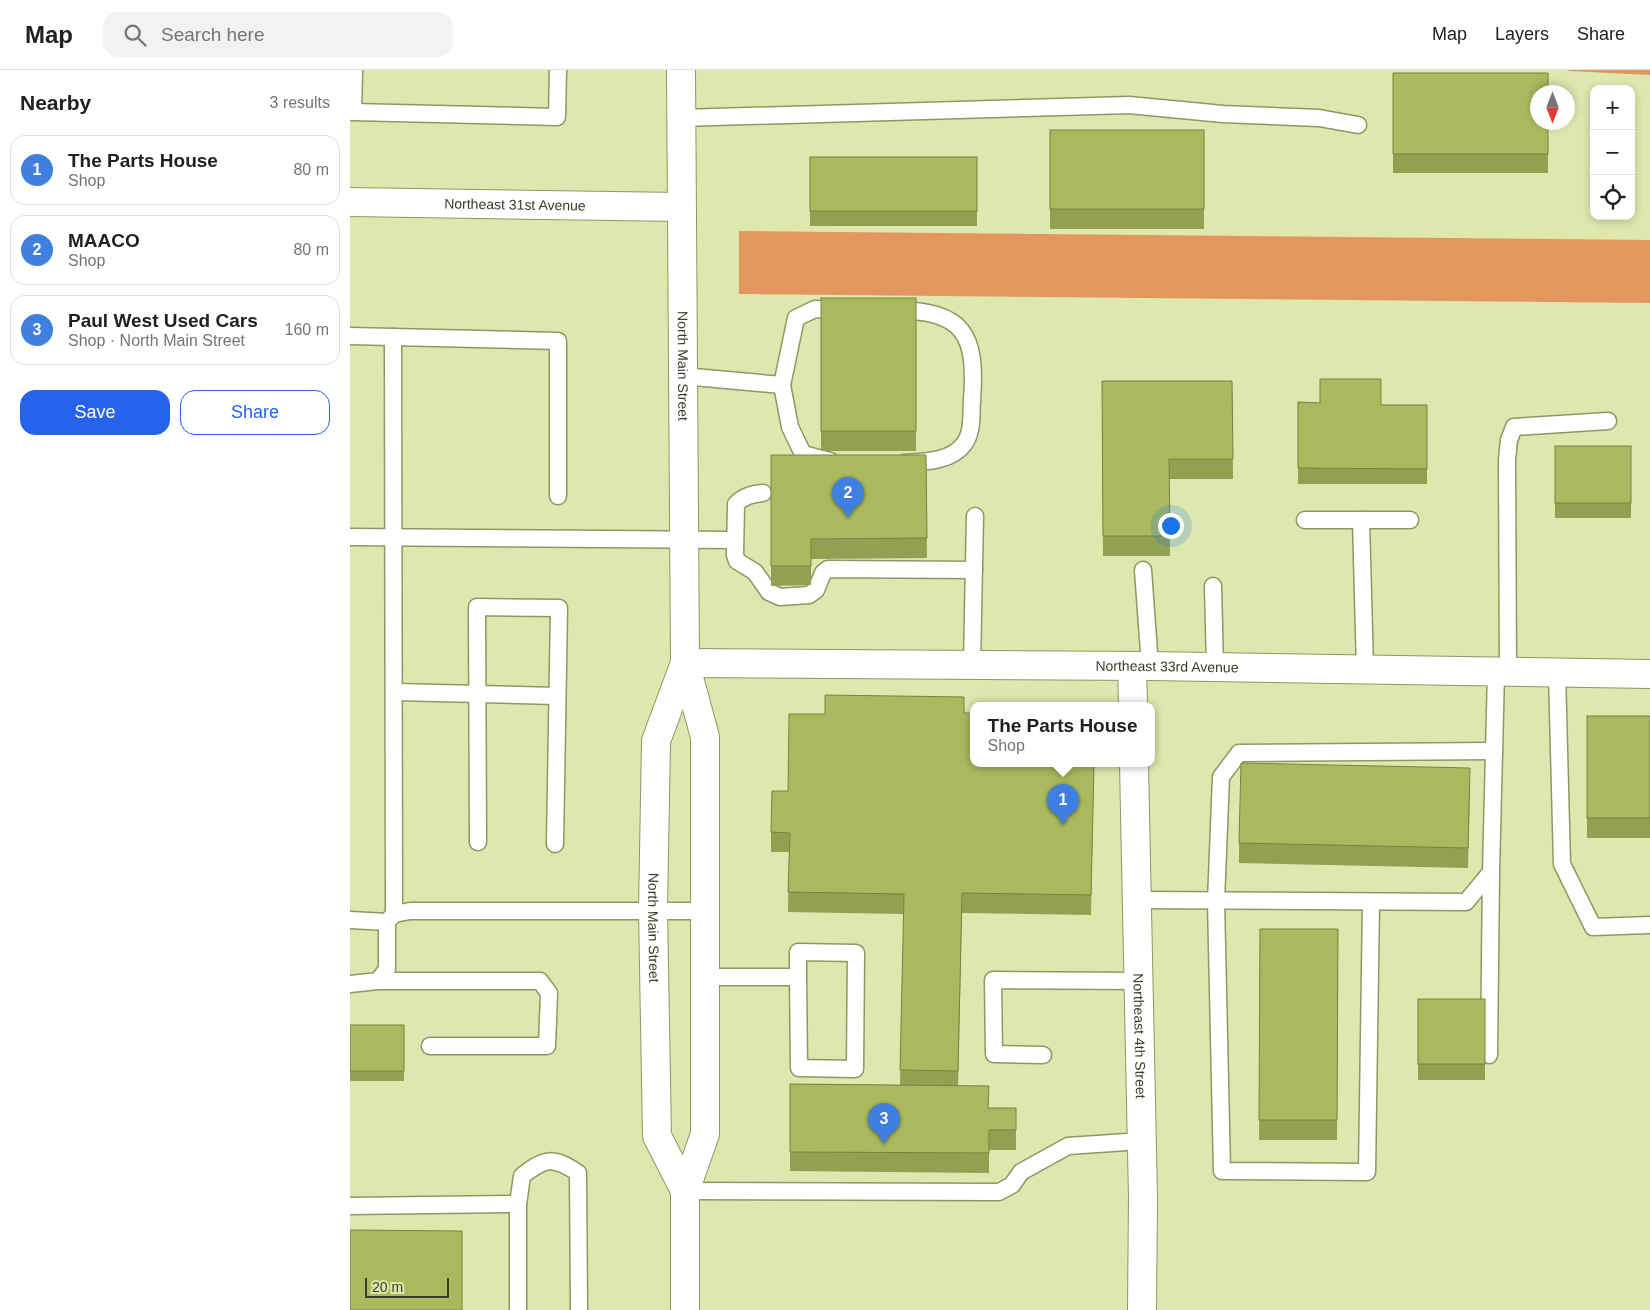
<!DOCTYPE html>
<meta charset="utf-8">
<style>
body{margin:0;font-family:Helvetica,sans-serif;background:#f2f2f2;color:#202124}
.controls{position:absolute;right:15px;top:15px;display:grid;overflow:hidden;border-radius:10px;box-shadow:0 2px 8px #0003}
.controls button{width:45px;height:45px;display:grid;place-items:center;padding:0;border:0;border-bottom:1px solid #e0e0e0;background:#fff;color:#202124;font:25px sans-serif}
.compass{position:absolute;left:1180px;top:15px;width:45px;height:45px;border-radius:50%;background:#fff;box-shadow:0 2px 8px #0003;rotate:180deg}
.scale{position:absolute;left:15px;bottom:12px;width:84px;box-sizing:border-box;padding-left:5px;border:2px solid #3a3d26;border-top:0;font-size:14px;line-height:18px;white-space:nowrap;color:#3a3d26;-webkit-text-stroke:4px #dde7ae;paint-order:stroke}
.you{position:absolute;left:820px;top:455px;width:18px;height:18px;margin:-12px;border:4px solid #fff;border-radius:50%;background:#1a73e8;box-shadow:0 0 0 8px #1a73e833}
.badge{display:grid;place-items:center;width:32px;height:32px;border-radius:50%;background:#2563eb;color:#fff;font-size:16px;font-weight:700}
.pin{position:absolute;translate:-50% -41px;filter:drop-shadow(0 1px 2px #0008)}
.pin::after{content:'';position:absolute;top:26px;width:18px;height:15px;background:inherit;clip-path:polygon(0 0,100% 0,50% 100%)}
.popup{position:absolute;left:620px;top:632px;width:185px;height:65px;box-sizing:border-box;display:grid;place-content:center;border-radius:10px;background:#fff;filter:drop-shadow(0 1px 4px #0005);font-size:16px;white-space:nowrap;color:#757577}
.popup b{font-size:19px;color:#202124}
.popup::after{content:'';position:absolute;left:50%;top:100%;margin-left:-10px;border:10px solid transparent;border-top-color:#fff}
.list{margin:0;padding:0;list-style:none}
h2{display:flex;justify-content:space-between;align-items:center;height:65px;margin:0;padding:0 20px;font-size:21px}
h2 small{font-size:16px;font-weight:400;color:#757577}
.list li{display:grid;grid-template-columns:32px 1fr auto;gap:15px;align-items:center;box-sizing:border-box;height:70px;margin:0 10px 10px;padding:0 10px;border:1px solid #e0e0e0;border-radius:15px}
.list b{display:block;font-size:19px;white-space:nowrap}
.list p{margin:0;font-size:16px;white-space:nowrap;color:#757577}
.list em{font-size:16px;font-style:normal;color:#757577}
.actions{display:flex;gap:10px;padding:15px 20px}
.actions a{flex:1;padding:11px 0;border:1px solid #2563eb;border-radius:15px;text-align:center;font-size:18px;color:#2563eb}
.actions .main{background:#2563eb;color:#fff}
.icon{flex:none;width:28px;height:28px;fill:none;stroke:currentColor;stroke-width:2;stroke-linecap:round;stroke-linejoin:round}
.map{position:relative;flex:none;width:1300px;height:1240px;overflow:hidden}
header{display:flex;align-items:center;gap:30px;box-sizing:border-box;height:70px;padding:0 25px;background:#fff;border-bottom:1px solid #e0e0e0}
header strong{font-size:24px}
nav{display:flex;gap:28px;margin-inline-start:auto;font-size:18px}
.search{width:350px;height:45px;background:#f2f2f2;display:flex;align-items:center;gap:12px;box-sizing:border-box;padding:0 18px;border-radius:15px;color:#757577;font-size:19px}
main{display:flex}
aside{flex:1;background:#fff}
.map>svg:first-child{display:block}
.forest{fill:#e3975f}
.lines{fill:none;stroke-linecap:round;stroke-linejoin:round}
.service-casing{stroke:#8f9862;stroke-width:19}
.minor-casing{stroke:#8f9862;stroke-width:30}
.tertiary-casing{stroke:#8f9862;stroke-width:30}
.secondary-casing{stroke:#8f9862;stroke-width:30}
.service{stroke:#fff;stroke-width:16}
.minor{stroke:#fff;stroke-width:28}
.tertiary{stroke:#fff;stroke-width:28}
.secondary{stroke:#fff;stroke-width:28}
.wall{fill:#939f51}
.building{fill:#abb95e;stroke:#788242}
.labels{text-anchor:middle;stroke-width:5;stroke-linejoin:round;paint-order:stroke}
.street-label{font-size:14px;fill:#3a3d26;stroke:#dde7ae}
</style>
<header>
<strong>Map</strong>
<div class="search"><svg class="icon" aria-label="search" viewBox="0 0 24 24"><circle cx="10" cy="10" r="6"/><path d="M15 15l6 6"/></svg>Search here</div>
<nav><a>Map</a><a>Layers</a><a>Share</a></nav>
</header>
<main>
<aside>
<h2>Nearby<small>3 results</small></h2>
<ul class="list">
<li><span class="badge" style="background:#3f7fe0">1</span><div><b>The Parts House</b><p>Shop</p></div><em>80 m</em></li>
<li><span class="badge" style="background:#3f7fe0">2</span><div><b>MAACO</b><p>Shop</p></div><em>80 m</em></li>
<li><span class="badge" style="background:#3f7fe0">3</span><div><b>Paul West Used Cars</b><p>Shop · North Main Street</p></div><em>160 m</em></li>
</ul>
<div class="actions"><a class="main">Save</a><a>Share</a></div>
</aside>
<div class="map">
<svg width="1300" height="1240" viewBox="0 0 1300 1240">
<rect width="100%" height="100%" fill="#dde7ae"/>
<g class="forest">
<polygon points="1218,0 1300,0 1300,5 1219,1"/>
<polygon points="389,161 1300,170 1300,233 389,224"/>
</g>
<g class="lines">
<defs>
<g id="service">
<polyline points="4,0 3,42 207,47 208,0"/>
<polyline points="331,48 779,35 873,44 969,48 1008,55"/>
<path d="M545 240C614 241 627 264 622 330 621 345 623 362 614 374 601 392 573 392 554 393"/>
<polyline points="0,266 208,271 208,426"/>
<polyline points="43,267 44,844"/>
<polyline points="333,306 432,315 446,248 465,239 493,240"/>
<polyline points="432,315 440,357 453,384 480,391"/>
<path d="M413 423C402 424 394 426 386 434L385 485 387 491 405 502 419 522 430 527 459 525 466 520 473 503 478 499 624 500"/>
<polyline points="955,450 1011,450 1015,600"/>
<polyline points="1011,450 1060,450"/>
<polyline points="0,467 384,470"/>
<polyline points="793,500 800,596"/>
<polyline points="863,516 865,597"/>
<polyline points="622,595 625,446"/>
<polyline points="1158,602 1157,390 1159,370 1164,357 1258,351"/>
<polyline points="1207,603 1212,794 1243,857 1300,855"/>
<polyline points="45,622 207,626"/>
<polyline points="128,772 127,537 209,538 205,774"/>
<polyline points="787,830 1116,832 1141,802 1146,602"/>
<polyline points="1021,832 1017,1102 872,1101 866,831 871,707 889,683 1144,681"/>
<polyline points="0,850 37,852"/>
<polyline points="355,907 448,907 449,998 505,999 506,883 448,882 448,907"/>
<polyline points="28,911 190,911 199,923 197,976 80,976"/>
<polyline points="0,914 28,911 37,899 37,852 44,844 60,841 355,841"/>
<polyline points="693,985 644,984 643,910 788,911"/>
<polyline points="1139,985 1141,802"/>
<polyline points="335,1121 649,1122 662,1115 671,1102 718,1076 791,1071"/>
<polyline points="0,1136 168,1134"/>
<path d="M168 1240V1134L172 1106C195 1088 203 1086 228 1103L229 1240"/>
</g>
<g id="minor">
<path id="s1" d="M335 593 800 596 1300 604"/>
<polyline points="782,596 783,636"/>
<path id="s2" d="M784 694 793 1128 792 1240"/>
</g>
<g id="tertiary">
<path id="s3" d="M0 132 331 137"/>
</g>
<g id="secondary">
<path id="s4" d="M331 0 335 593 355 667V1064L335 1121V1240"/>
<path id="s5" d="M335 593 306 671 303 840 307 1066 335 1121"/>
</g>
</defs>
<use href="#service" class="service-casing"/>
<use href="#minor" class="minor-casing"/>
<use href="#tertiary" class="tertiary-casing"/>
<use href="#secondary" class="secondary-casing"/>
<use href="#service" class="service"/>
<use href="#minor" class="minor"/>
<use href="#tertiary" class="tertiary"/>
<use href="#secondary" class="secondary"/>
</g>
<g class="wall">
<polygon points="1043,3 1198,52 1198,103 1043,103"/>
<rect x="700" y="60" width="154" height="99"/>
<rect x="460" y="87" width="167" height="69"/>
<rect x="471" y="228" width="95" height="153"/>
<polygon points="752,311 882,311 883,409 819,409 820,486 753,486"/>
<polygon points="948,332 1031,335 1077,335 1077,414 948,414"/>
<rect x="1205" y="376" width="76" height="72"/>
<polygon points="421,385 576,385 577,488 461,489 461,515 421,516"/>
<polygon points="614,643 624,694 744,694 741,845 612,843 608,1015 639,1038 666,1038 666,1080 639,1080 639,1103 440,1101 440,1014 550,1015 554,844 438,842 439,782 421,782 421,762 438,721 475,644"/>
<rect x="1237" y="646" width="63" height="122"/>
<polygon points="1120,718 1118,798 889,793 889,773"/>
<polygon points="910,859 988,859 987,1070 909,1070"/>
<rect x="1068" y="929" width="67" height="81"/>
<rect x="0" y="955" width="54" height="56"/>
</g>
<g class="building">
<polygon points="1043,3 1198,3 1198,22 1188,22 1188,52 1198,52 1198,84 1043,84"/>
<rect x="700" y="60" width="154" height="79"/>
<rect x="460" y="87" width="167" height="54"/>
<rect x="471" y="228" width="95" height="133"/>
<polygon points="970,309 1031,309 1031,335 1077,335 1077,399 948,398 948,332 970,333"/>
<polygon points="752,311 882,311 883,389 819,389 820,466 753,466"/>
<rect x="1205" y="376" width="76" height="57"/>
<polygon points="421,385 576,385 577,468 461,469 461,496 421,496"/>
<polygon points="475,625 614,627 614,643 624,643 624,694 744,694 741,825 612,823 608,1001 550,1000 554,824 438,822 440,763 421,762 422,721 438,721 439,644 475,644"/>
<rect x="1237" y="646" width="63" height="102"/>
<polygon points="891,693 1120,698 1118,778 889,773"/>
<polygon points="910,859 988,859 987,1050 909,1050"/>
<rect x="1068" y="929" width="67" height="65"/>
<rect x="0" y="955" width="54" height="46"/>
<polygon points="440,1014 639,1016 638,1038 666,1038 666,1060 639,1060 639,1083 440,1082"/>
<polygon points="0,1160 112,1161 112,1240 0,1240"/>
</g>
<g class="labels">
<g class="street-label">
<text dy="5" stroke="none"><textPath href="#s3" startOffset="165">Northeast 31st Avenue</textPath></text>
<text dy="5" stroke="none"><textPath href="#s4" startOffset="296">North Main Street</textPath></text>
<text dy="5" stroke="none"><textPath href="#s1" startOffset="482">Northeast 33rd Avenue</textPath></text>
<text dy="5" stroke="none"><textPath href="#s5" startOffset="270">North Main Street</textPath></text>
<text dy="5" stroke="none"><textPath href="#s2" startOffset="272">Northeast 4th Street</textPath></text>
</g>
</g>
</svg>
<div class="controls">
<button>+</button>
<button>−</button>
<button><svg class="icon" aria-label="locate" viewBox="0 0 24 24"><circle cx="12" cy="12" r="6"/><path d="M12 2v4M12 18v4M2 12h4M18 12h4"/></svg></button>
</div>
<svg class="compass" viewBox="-18 -18 36 36"><path d="M0-13l5 13h-10z" fill="#e53935"/><path d="M0 13l5-13h-10z" fill="#757577"/></svg>
<div class="scale">20 m</div>
<div class="you"></div>
<div class="pin badge" style="left:713px;top:755px;background:#3f7fe0">1</div>
<div class="popup"><b>The Parts House</b>Shop</div>
<div class="pin badge" style="left:498px;top:448px;background:#3f7fe0">2</div>
<div class="pin badge" style="left:534px;top:1074px;background:#3f7fe0">3</div>
</div>
</main>
